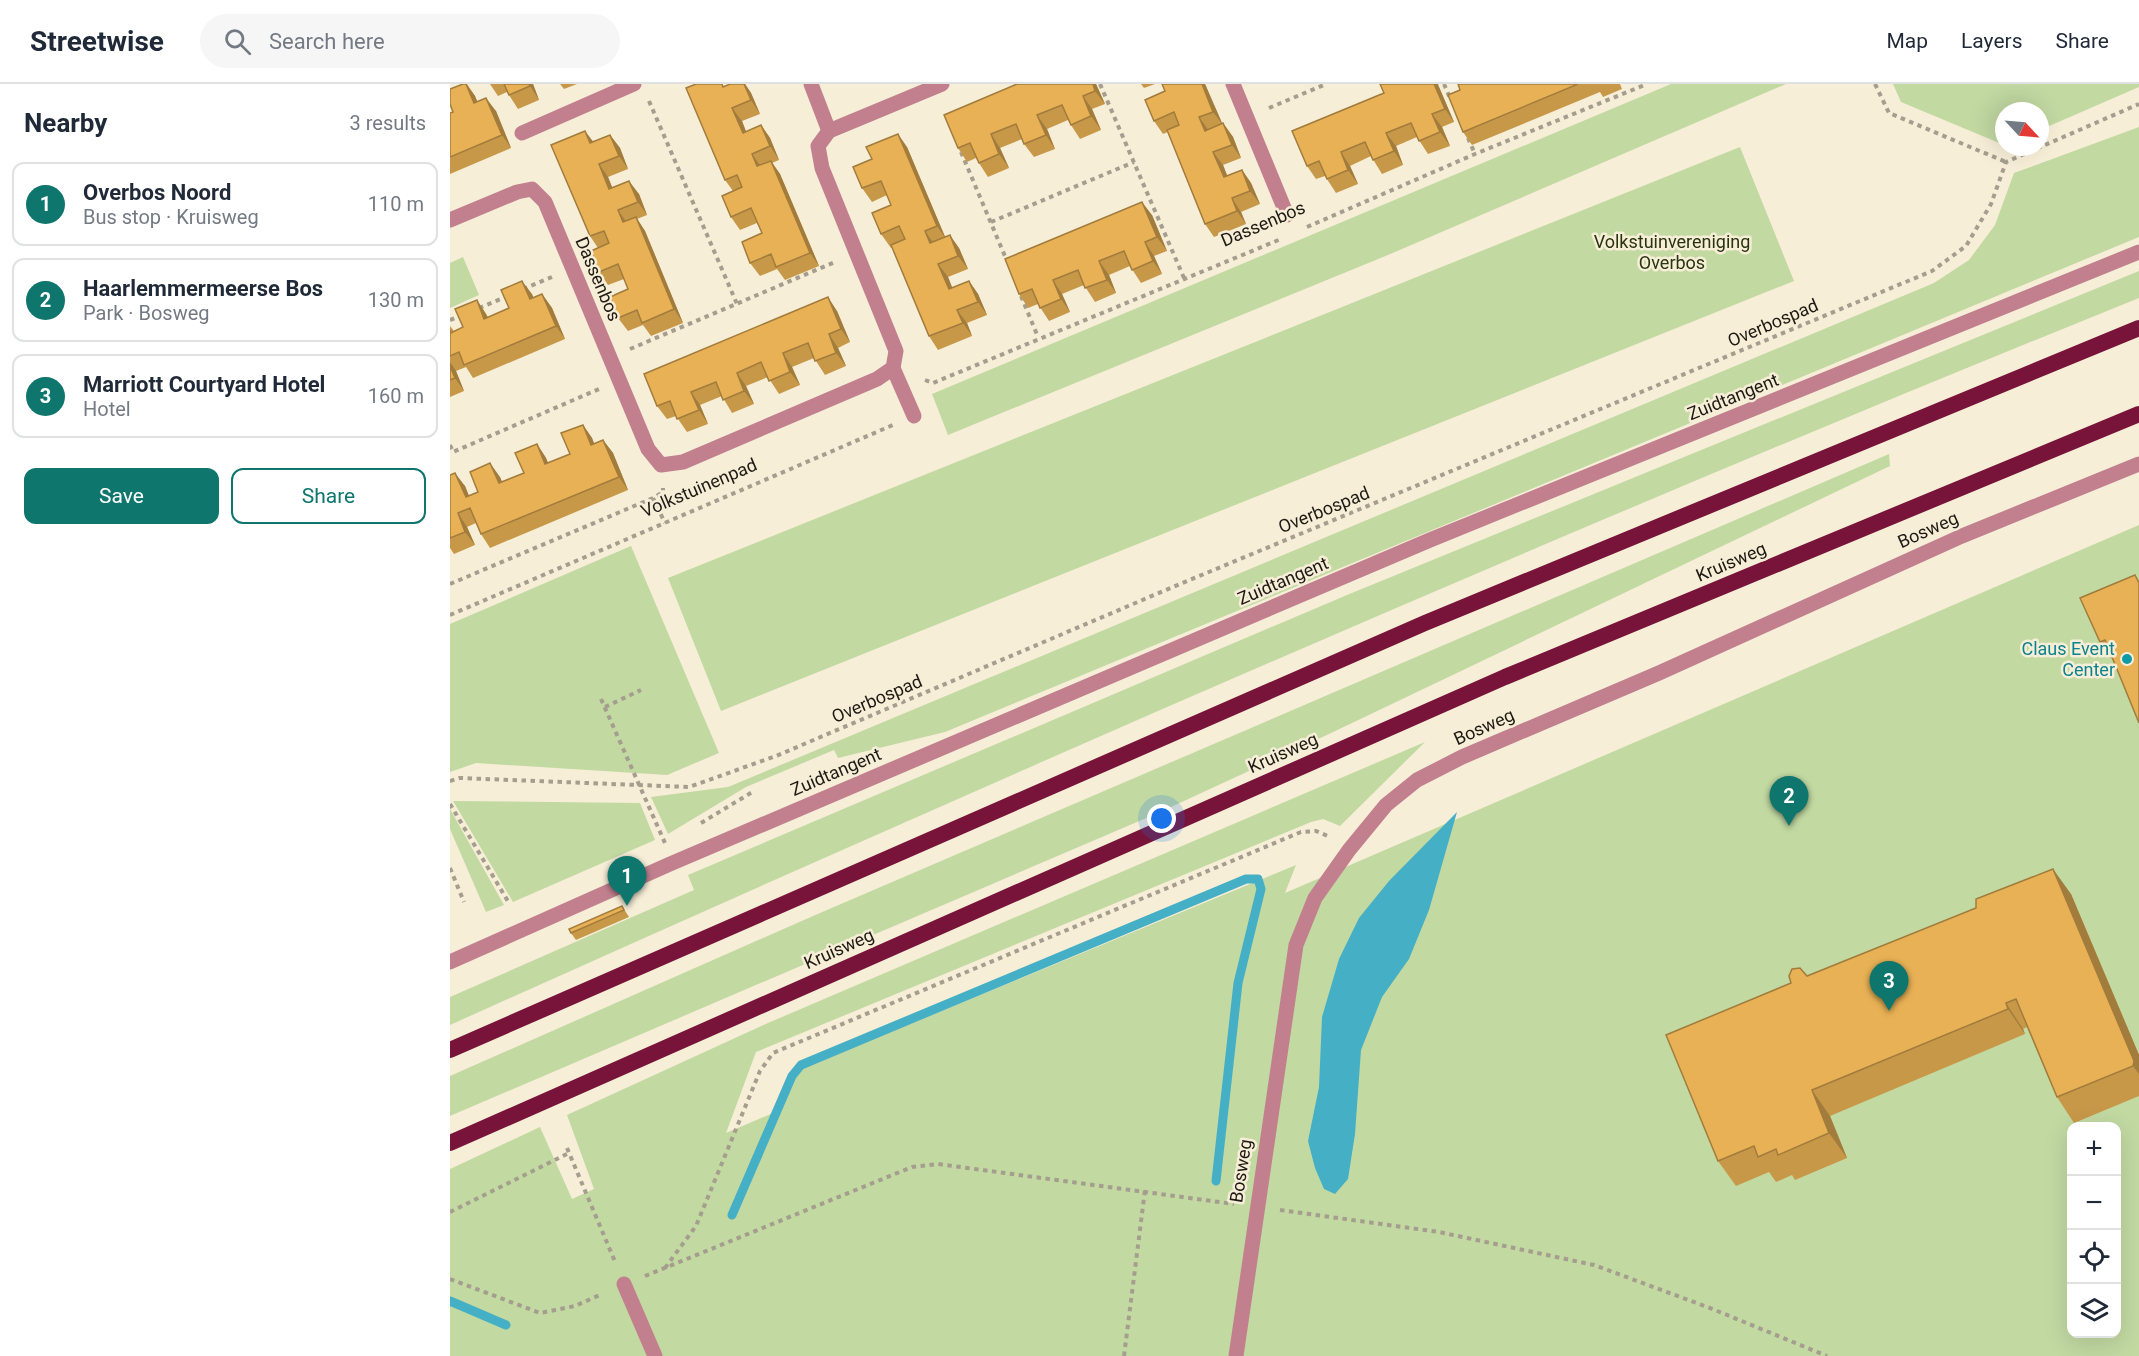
<!DOCTYPE html>
<meta charset="utf-8">
<style>
body{margin:0;font-family:Roboto,sans-serif;background:#f6f6f7;color:#1f2937}
.controls{position:absolute;right:18px;bottom:18px;display:grid;overflow:hidden;border-radius:12px;box-shadow:0 6px 24px #0002}
.controls button{width:54px;height:54px;display:grid;place-items:center;padding:0;border:0;border-bottom:2px solid #e0e1e3;background:#fff;color:#1f2937;font:30px sans-serif}
.compass{position:absolute;left:1545px;top:18px;width:54px;height:54px;border-radius:50%;background:#fff;box-shadow:0 6px 24px #0002;rotate:116deg}
.you{position:absolute;left:712px;top:735px;width:21px;height:21px;margin:-15px;border:4px solid #fff;border-radius:50%;background:#1a73e8;box-shadow:0 0 0 9px #1a73e833}
.badge{display:grid;place-items:center;width:39px;height:39px;border-radius:50%;background:#0f766e;color:#fff;font-size:20px;font-weight:700}
.pin{position:absolute;translate:-50% -50px;filter:drop-shadow(0 2px 3px #0008)}
.pin::after{content:'';position:absolute;top:32px;width:21px;height:18px;background:inherit;clip-path:polygon(0 0,100% 0,50% 100%)}
.list{margin:0;padding:0;list-style:none}
h2{display:flex;justify-content:space-between;align-items:center;height:78px;margin:0;padding:0 24px;font-size:26px}
h2 small{font-size:20px;font-weight:400;color:#747a83}
.list li{display:grid;grid-template-columns:39px 1fr auto;gap:18px;align-items:center;box-sizing:border-box;height:84px;margin:0 12px 12px;padding:0 12px;border:2px solid #e0e1e3;border-radius:12px}
.list b{display:block;font-size:22px;white-space:nowrap}
.list p{margin:0;font-size:20px;white-space:nowrap;color:#747a83}
.list em{font-size:20px;font-style:normal;color:#747a83}
.actions{display:flex;gap:12px;padding:18px 24px}
.actions a{flex:1;padding:14px 0;border:2px solid #0f766e;border-radius:12px;text-align:center;font-size:21px;color:#0f766e}
.actions .main{background:#0f766e;color:#fff}
.icon{flex:none;width:33px;height:33px;fill:none;stroke:currentColor;stroke-width:2;stroke-linecap:round;stroke-linejoin:round}
.map{position:relative;flex:none;width:1689px;height:1272px;overflow:hidden}
header{display:flex;align-items:center;gap:36px;box-sizing:border-box;height:84px;padding:0 30px;background:#fff;border-bottom:2px solid #e0e1e3}
header strong{font-size:28px}
nav{display:flex;gap:33px;margin-inline-start:auto;font-size:21px}
.search{width:420px;height:54px;background:#f6f6f7;display:flex;align-items:center;gap:15px;box-sizing:border-box;padding:0 21px;border-radius:33px;color:#747a83;font-size:22px}
main{display:flex}
aside{flex:1;background:#fff}
.map>svg:first-child{display:block}
.green{fill:#c2d9a2;fill-rule:evenodd}
.water{fill:#45afc5}
.lines{fill:none;stroke-linecap:round;stroke-linejoin:round}
.stream{stroke:#45afc5;stroke-width:9}
.path{stroke:#a59e8e;stroke-width:4;stroke-dasharray:4.5 4.5;stroke-linecap:butt}
.service{stroke:#c2808f;stroke-width:15}
.pedestrian{stroke:#c2808f;stroke-width:15}
.minor{stroke:#c2808f;stroke-width:15}
.trunk{stroke:#78143a;stroke-width:16}
.wall{fill:#c89849}
.shaded-wall{fill:#a27c3c}
.building{fill:#e8b155;stroke:#a27c3c;stroke-width:1.5}
.culture-dot{fill:#0f9aa8;stroke:#f7eed8;stroke-width:2}
.labels{text-anchor:middle;stroke-width:5;stroke-linejoin:round;paint-order:stroke}
.street-label{font-size:18px;fill:#1f1b14;stroke:#f7eed8}
.park-label{font-size:18px;fill:#28350f;stroke:#f7eed8}
.culture-label{font-size:18px;fill:#0d838f;stroke:#f7eed8;text-anchor:end}
</style>
<header>
<strong>Streetwise</strong>
<div class="search"><svg class="icon" aria-label="search" viewBox="0 0 24 24"><circle cx="10" cy="10" r="6"/><path d="M15 15l6 6"/></svg>Search here</div>
<nav><a>Map</a><a>Layers</a><a>Share</a></nav>
</header>
<main>
<aside>
<h2>Nearby<small>3 results</small></h2>
<ul class="list">
<li><span class="badge">1</span><div><b>Overbos Noord</b><p>Bus stop · Kruisweg</p></div><em>110 m</em></li>
<li><span class="badge">2</span><div><b>Haarlemmermeerse Bos</b><p>Park · Bosweg</p></div><em>130 m</em></li>
<li><span class="badge">3</span><div><b>Marriott Courtyard Hotel</b><p>Hotel</p></div><em>160 m</em></li>
</ul>
<div class="actions"><a class="main">Save</a><a>Share</a></div>
</aside>
<div class="map">
<svg width="1689" height="1272" viewBox="0 0 1689 1272">
<rect width="100%" height="100%" fill="#f7eed8"/>
<g class="green">
<polygon points="1221,0 1336,0 938,171 498,351 482,310"/>
<polygon points="1443,0 1689,0 1689,3 1590,46 1590,27 1554,27 1554,61 1451,18"/>
<polygon points="1689,43 1689,153 495,648 388,674 384,666 296,703 218,750 201,713 278,703 1484,199 1519,176 1545,141 1564,89"/>
<polygon points="1290,63 1344,197 271,627 218,494"/>
<polygon points="13,173 29,211 0,224 0,179"/>
<path d="M1689 187V214C1121 443 559 690 0 941V913L244 806 238 791 897 511Z"/>
<polygon points="1439,370 1440,382 879,650 708,729 0,1032 0,992 363,832"/>
<path d="M1689 441V1272H0V1085L90 1043 122 1115 144 1105 117 1031 318 939 975 658 890 742 873 735 861 738 306 968 276 1049 323 1029 348 986 846 781 835 809ZM1622 1042H1666V1250H1622Z"/>
<polygon points="181,462 269,669 217,691 26,679 0,688 0,540"/>
<polygon points="3,717 190,719 205,756 63,818"/>
<polygon points="0,725 54,821 36,828 0,745"/>
</g>
<polygon class="water" points="1007,728 979,826 959,875 932,913 911,966 905,1050 898,1095 885,1110 874,1105 865,1084 858,1057 869,1003 872,933 889,875 909,834 939,797"/>
<g class="lines">
<g class="stream">
<polyline points="282,1131 342,992 351,981 796,795 808,795 811,805 788,899 766,1097"/>
<polyline points="0,1217 56,1241"/>
</g>
<g class="path">
<polyline points="650,0 734,194"/>
<polyline points="994,0 1000,14"/>
<polyline points="1425,0 1439,29 1556,78"/>
<polyline points="199,17 287,220"/>
<polyline points="819,24 876,0"/>
<polyline points="1018,54 1025,70"/>
<polyline points="511,68 557,177"/>
<polyline points="541,138 684,78"/>
<polyline points="857,143 1025,70 1197,0"/>
<polyline points="73,205 102,193"/>
<polyline points="571,212 588,253"/>
<polyline points="29,224 58,212"/>
<polyline points="0,236 11,232"/>
<polyline points="180,265 385,178"/>
<polyline points="475,296 483,299 831,155"/>
<polyline points="0,361 3,368 149,305"/>
<polyline points="203,414 215,439"/>
<polyline points="0,500 203,414 213,408 213,404"/>
<polyline points="0,531 443,341"/>
<polyline points="151,615 215,759"/>
<polyline points="155,623 191,606"/>
<polyline points="0,697 10,694 239,703 326,672 730,500 1482,187 1516,162 1541,120 1556,78 1689,20"/>
<polyline points="0,720 59,819"/>
<polyline points="251,739 304,707"/>
<polyline points="0,784 14,818"/>
<polyline points="117,1064 166,1180"/>
<polyline points="830,1126 989,1148 1144,1181 1260,1224 1377,1272"/>
<polyline points="0,1128 119,1069"/>
<polyline points="215,1184 246,1142 310,987 323,969 851,748 866,747 880,753"/>
<polyline points="195,1192 462,1083 488,1080 784,1120"/>
<polyline points="0,1195 90,1229 125,1222 152,1210"/>
<polyline points="674,1272 695,1106"/>
</g>
<g class="service">
<polyline points="443,284 464,332"/>
<polyline points="0,878 220,780 980,456 1689,168"/>
</g>
<polyline class="pedestrian" points="174,1200 205,1272"/>
<g class="minor">
<polyline points="361,0 379,47"/>
<polyline points="783,0 837,131"/>
<polyline points="72,49 184,0"/>
<polyline points="0,136 67,108 82,105 95,118 198,365 211,381 233,378 427,295 443,284 446,267 372,84 368,62 379,47 492,0"/>
<polyline points="786,1272 846,861 865,814 899,766 936,721 967,696 1012,673 1209,589 1512,452 1689,380"/>
</g>
<g class="trunk">
<polyline points="0,966 975,539 1689,244"/>
<polyline points="0,1059 1055,593 1689,330"/>
</g>
</g>
<g class="wall">
<polygon points="17,0 25,12 27,17 46,27 61,64 0,90 0,29 3,28"/>
<polygon points="40,0 83,0 89,16 68,25 57,8 48,12"/>
<polygon points="110,0 127,0 114,5"/>
<polygon points="280,0 295,0 301,9 310,30 292,37 296,48 311,41 320,54 329,76 322,79 330,90 369,182 335,196 327,185 310,192 300,179 312,149 307,139 290,146 281,133 283,107 275,96 276,2"/>
<polygon points="646,0 655,20 642,25 651,46 630,55 621,41 618,36 597,45 605,65 584,73 574,60 572,55 550,64 559,84 538,93 529,79 526,74 517,78 508,64"/>
<polygon points="691,0 705,0 694,4"/>
<polygon points="712,0 755,0 772,40 773,39 783,53 791,74 773,81 777,92 792,86 801,99 810,120 791,128 796,140 764,153 755,140 718,48 713,50 704,37 715,7"/>
<polygon points="1008,0 1170,0 1172,5 1153,13 1150,8 1022,61 1013,48 1010,6"/>
<polygon points="989,3 1004,38 992,43 1000,62 978,70 967,53 946,62 953,81 932,90 921,72 900,82 908,100 886,109 875,92 866,95 857,82"/>
<polygon points="160,51 170,64 178,85 158,93 162,103 189,110 197,131 187,135 195,147 233,239 201,252 193,241 178,247 168,234 178,205 174,195 158,201 149,188 148,164 140,152 143,58"/>
<polygon points="457,63 495,153 509,164 518,185 498,193 502,204 519,197 528,210 537,231 517,239 522,252 488,266 479,252 442,163 441,164 431,150 441,121 437,111 422,118 412,104"/>
<polygon points="702,131 717,167 704,172 712,190 691,199 680,182 659,191 666,209 645,218 634,201 612,210 620,228 599,237 588,220 578,224 569,210"/>
<polygon points="82,210 83,214 92,210 102,224 115,255 23,294 16,283 6,287 14,307 0,313 0,242 4,247 13,243 27,216 38,233 59,224"/>
<polygon points="387,227 400,258 388,264 396,282 375,291 364,274 342,283 350,301 329,310 318,293 296,302 304,320 282,329 272,312 250,321 258,340 237,348 226,332 217,335 207,322"/>
<polygon points="133,341 142,354 144,360 153,356 163,369 178,406 40,464 31,450 26,439 17,443 25,461 4,470 0,464 0,391 15,402 19,412 28,408 50,393 52,398 74,389 87,360 96,374 98,379 120,370"/>
<polygon points="1689,496 1663,576 1650,558"/>
<polygon points="1621,810 1689,971 1689,1012 1624,1039 1607,1013 1577,943 1573,945 1575,950 1380,1032 1397,1074 1345,1096 1342,1091 1326,1098 1319,1088 1286,1102 1268,1077 1357,892"/>
<polygon points="172,822 179,833 126,856 121,849"/>
</g>
<g class="shaded-wall">
<polygon points="16,0 25,12 33,32 24,19"/>
<polygon points="79,0 83,0 89,16 80,2"/>
<polygon points="294,0 295,0 301,9 310,30 301,16"/>
<polygon points="643,0 646,0 655,20 645,7"/>
<polygon points="752,0 755,0 773,41 763,28"/>
<polygon points="984,0 988,0 989,3 1004,38 995,25"/>
<polygon points="633,12 642,25 651,46 641,32"/>
<polygon points="36,14 46,27 61,64 52,51"/>
<polygon points="282,24 292,37 302,63 293,49"/>
<polygon points="982,30 992,43 1000,62 990,48"/>
<polygon points="587,31 597,45 605,65 596,51"/>
<polygon points="749,33 759,47 755,47"/>
<polygon points="773,39 783,53 791,74 782,61"/>
<polygon points="311,41 320,54 329,76 320,62"/>
<polygon points="135,47 145,60 140,59"/>
<polygon points="936,49 946,62 953,81 944,67"/>
<polygon points="448,50 457,63 496,155 487,142"/>
<polygon points="541,50 550,64 559,84 549,70"/>
<polygon points="160,51 170,64 178,85 169,72"/>
<polygon points="763,68 773,81 783,106 774,93"/>
<polygon points="891,68 900,82 908,100 898,86"/>
<polygon points="302,70 311,83 307,82"/>
<polygon points="321,77 330,90 369,182 360,169"/>
<polygon points="149,80 158,93 168,118 159,105"/>
<polygon points="792,86 801,99 810,120 800,107"/>
<polygon points="179,97 189,110 197,131 188,118"/>
<polygon points="782,114 791,128 796,140 787,127"/>
<polygon points="692,118 702,131 717,167 707,153"/>
<polygon points="168,126 177,139 173,138"/>
<polygon points="186,133 195,147 233,239 224,225"/>
<polygon points="475,147 484,160 480,159"/>
<polygon points="500,151 509,164 518,185 508,172"/>
<polygon points="695,158 704,172 712,190 703,177"/>
<polygon points="649,177 659,191 666,209 657,196"/>
<polygon points="488,180 498,193 508,218 499,205"/>
<polygon points="603,196 612,210 620,228 611,215"/>
<polygon points="72,197 82,210 89,229 80,215"/>
<polygon points="519,197 528,210 537,231 528,218"/>
<polygon points="92,210 102,224 115,255 106,242"/>
<polygon points="378,213 387,227 400,258 391,245"/>
<polygon points="27,216 36,230 44,248 34,235"/>
<polygon points="507,226 517,239 522,252 513,239"/>
<polygon points="379,250 388,264 396,282 386,269"/>
<polygon points="333,269 342,283 350,301 340,288"/>
<polygon points="0,278 6,287 14,307 5,294 0,282"/>
<polygon points="287,289 296,302 304,320 294,307"/>
<polygon points="241,308 250,321 258,340 249,326"/>
<polygon points="133,341 142,354 150,374 141,361"/>
<polygon points="153,356 163,369 178,406 169,393"/>
<polygon points="87,360 96,374 104,394 95,380"/>
<polygon points="40,379 50,393 58,413 49,399"/>
<polygon points="5,389 15,402 25,427 16,413"/>
<polygon points="8,429 17,443 25,461 15,448"/>
<polygon points="1603,785 1621,810 1689,971 1689,990 1683,982"/>
<polygon points="1556,919 1573,945 1575,950 1558,925"/>
<polygon points="1362,1006 1380,1032 1397,1074 1379,1049"/>
</g>
<g class="building">
<polygon points="13,0 16,0 24,19 36,14 52,51 0,73 0,29 3,28 0,20 0,5"/>
<polygon points="54,0 79,0 80,2 59,11"/>
<polygon points="246,0 272,0 273,3 280,0 294,0 301,16 282,24 293,49 311,41 320,62 302,70 307,82 321,77 360,169 326,183 321,170 300,179 292,158 312,149 301,124 281,133 272,112 292,103 287,91 275,96 236,4"/>
<polygon points="567,0 643,0 645,7 633,12 641,32 621,41 612,21 587,31 596,51 574,60 566,40 541,50 549,70 529,79 520,59 508,64 494,31"/>
<polygon points="712,0 752,0 763,28 749,33 755,47 773,39 782,61 763,68 774,93 792,86 800,107 782,114 787,127 755,140 717,46 729,41 724,28 704,37 695,16 715,7"/>
<polygon points="930,0 984,0 995,25 982,30 990,48 969,57 961,39 936,49 944,67 923,76 915,58 891,68 898,86 877,95 869,77 857,82 842,47 934,9"/>
<polygon points="1008,0 1128,0 1013,48 998,11 1010,6"/>
<polygon points="135,47 140,59 160,51 169,72 149,80 159,105 179,97 188,118 168,126 173,138 186,133 224,225 192,239 187,226 168,234 160,213 178,205 168,180 149,188 141,167 159,159 154,147 140,152 101,61"/>
<polygon points="448,50 487,142 475,147 480,159 500,151 508,172 488,180 499,205 519,197 528,218 507,226 513,239 479,252 441,161 455,155 449,142 431,150 422,129 441,121 431,97 412,104 403,83 422,75 416,63"/>
<polygon points="692,118 707,153 695,158 703,177 682,186 674,167 649,177 657,196 635,204 628,186 603,196 611,215 590,224 582,205 569,210 555,175"/>
<polygon points="72,197 80,215 92,210 106,242 14,281 9,268 0,272 0,246 1,249 13,243 5,225 27,216 34,235 59,224 51,206"/>
<polygon points="378,213 391,245 379,250 386,269 365,277 358,259 333,269 340,288 319,297 311,278 287,289 294,307 273,316 266,298 241,308 249,326 227,335 220,317 207,322 194,290"/>
<polygon points="0,282 5,294 0,296"/>
<polygon points="133,341 141,361 153,356 169,393 31,450 20,424 8,429 15,448 0,454 0,391 5,389 16,413 28,408 20,388 40,379 49,399 74,389 65,369 87,360 95,380 120,370 111,349"/>
<polygon points="1685,491 1689,499 1689,639 1655,556 1650,558 1630,514"/>
<polygon points="1603,785 1684,977 1683,982 1607,1013 1566,915 1556,919 1558,925 1362,1006 1379,1049 1328,1071 1326,1065 1308,1073 1304,1062 1268,1077 1216,951 1341,899 1339,892 1342,885 1350,884 1357,892 1526,824 1526,815"/>
<polygon points="172,822 174,826 121,849 119,845"/>
</g>
<circle class="culture-dot" cx="1677" cy="575" r="6"/>
<g class="labels">
<g class="street-label">
<text transform="translate(813 140) rotate(-23)" y="6">Dassenbos</text>
<text transform="translate(148 195) rotate(67)" y="6">Dassenbos</text>
<text transform="translate(1323 239) rotate(-23)" y="6">Overbospad</text>
<text transform="translate(1283 313) rotate(-22)" y="6">Zuidtangent</text>
<text transform="translate(249 404) rotate(-23)" y="6">Volkstuinenpad</text>
<text transform="translate(874 426) rotate(-22)" y="6">Overbospad</text>
<text transform="translate(1478 446) rotate(-24)" y="6">Bosweg</text>
<text transform="translate(1281 478) rotate(-23)" y="6">Kruisweg</text>
<text transform="translate(833 497) rotate(-23)" y="6">Zuidtangent</text>
<text transform="translate(427 615) rotate(-23)" y="6">Overbospad</text>
<text transform="translate(1034 643) rotate(-24)" y="6">Bosweg</text>
<text transform="translate(833 669) rotate(-24)" y="6">Kruisweg</text>
<text transform="translate(386 688) rotate(-23)" y="6">Zuidtangent</text>
<text transform="translate(389 865) rotate(-24)" y="6">Kruisweg</text>
<text transform="translate(791 1087) rotate(-81)" y="6">Bosweg</text>
</g>
<g class="park-label">
<text x="1222" y="164">Volkstuinvereniging<tspan x="1222" dy="21">Overbos</tspan></text>
</g>
<g class="culture-label">
<text x="1665" y="571">Claus Event<tspan x="1665" dy="21">Center</tspan></text>
</g>
</g>
</svg>
<div class="controls">
<button>+</button>
<button>−</button>
<button><svg class="icon" aria-label="locate" viewBox="0 0 24 24"><circle cx="12" cy="12" r="6"/><path d="M12 2v4M12 18v4M2 12h4M18 12h4"/></svg></button>
<button><svg class="icon" aria-label="layers" viewBox="0 0 24 24"><path d="M12 4l9 5-9 5-9-5zM3 14l9 5 9-5"/></svg></button>
</div>
<svg class="compass" viewBox="-18 -18 36 36"><path d="M0-13l5 13h-10z" fill="#e53935"/><path d="M0 13l5-13h-10z" fill="#747a83"/></svg>
<div class="you"></div>
<div class="pin badge" style="left:177px;top:822px">1</div>
<div class="pin badge" style="left:1339px;top:742px">2</div>
<div class="pin badge" style="left:1439px;top:927px">3</div>
</div>
</main>
